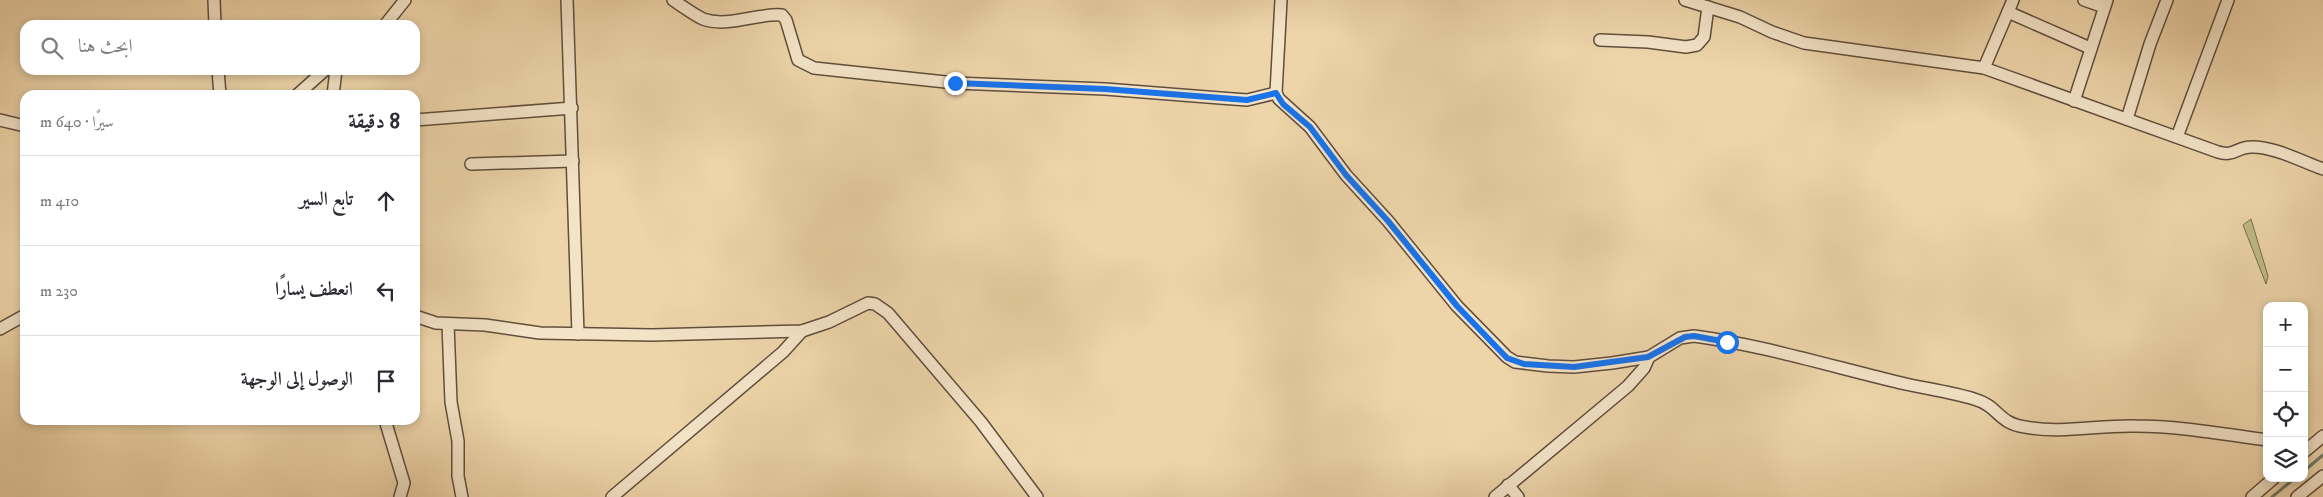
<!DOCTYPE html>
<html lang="ar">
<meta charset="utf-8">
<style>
body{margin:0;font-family:"IM FELL DW Pica",Amiri,serif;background:#f2f2f3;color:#2b2b33;direction:rtl}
.controls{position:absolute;right:15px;bottom:15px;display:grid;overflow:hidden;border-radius:10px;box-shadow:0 2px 8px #0003}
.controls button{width:45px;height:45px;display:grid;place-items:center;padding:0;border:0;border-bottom:1px solid #e1e1e2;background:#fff;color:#2b2b33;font:25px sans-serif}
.stop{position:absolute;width:15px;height:15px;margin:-11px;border:4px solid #1a73e8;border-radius:50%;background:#fff}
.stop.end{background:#1a73e8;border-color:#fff;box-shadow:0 1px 5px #0008}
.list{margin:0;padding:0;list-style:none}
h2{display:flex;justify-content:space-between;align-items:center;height:65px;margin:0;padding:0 20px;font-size:21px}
h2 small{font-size:16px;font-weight:400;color:#7c7c81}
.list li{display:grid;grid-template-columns:32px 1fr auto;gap:15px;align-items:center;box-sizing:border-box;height:90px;padding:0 20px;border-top:1px solid #e1e1e2}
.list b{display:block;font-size:19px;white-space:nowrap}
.list em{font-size:16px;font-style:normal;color:#7c7c81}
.icon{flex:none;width:28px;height:28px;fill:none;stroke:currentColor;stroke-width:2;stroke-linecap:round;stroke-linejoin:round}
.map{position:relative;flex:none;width:2323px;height:497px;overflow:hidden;direction:ltr}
.search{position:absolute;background:#fff;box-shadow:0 2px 8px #0003;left:20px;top:20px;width:400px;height:55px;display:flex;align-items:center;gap:12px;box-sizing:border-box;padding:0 18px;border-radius:15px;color:#7c7c81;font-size:19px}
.panel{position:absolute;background:#fff;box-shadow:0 2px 8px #0003;left:20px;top:90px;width:400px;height:335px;border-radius:15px;direction:rtl}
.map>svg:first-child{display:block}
.green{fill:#bebb84;stroke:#786e4e}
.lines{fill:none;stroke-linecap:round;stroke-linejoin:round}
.stream{stroke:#707c6c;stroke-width:3}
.minor-casing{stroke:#614e3d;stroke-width:14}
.minor{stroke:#f3e3c7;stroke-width:11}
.route{stroke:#1a73e8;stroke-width:6}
</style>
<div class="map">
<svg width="2323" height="497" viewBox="0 0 2323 497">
<rect width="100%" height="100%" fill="#edd4a9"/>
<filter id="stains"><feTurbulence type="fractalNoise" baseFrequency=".004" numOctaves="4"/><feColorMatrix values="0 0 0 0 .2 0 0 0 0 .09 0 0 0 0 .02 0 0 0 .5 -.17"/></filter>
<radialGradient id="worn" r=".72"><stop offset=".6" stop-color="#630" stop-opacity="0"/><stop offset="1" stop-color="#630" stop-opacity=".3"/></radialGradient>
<polygon class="green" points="2251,219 2268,276 2266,284 2243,225"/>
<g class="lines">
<g class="stream">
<polyline points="2304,471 2323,455"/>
<polyline points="2272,497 2295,478"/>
</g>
<defs>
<g id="minor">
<polyline points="214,0 215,25"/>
<polyline points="567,0 578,334"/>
<path d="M673 0C682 6 693 14 703 19 728 28 756 13 782 15L786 20 798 60 814 68 955 83 1105 89 1220 98 1247 100 1276 93"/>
<path d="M1281 0 1276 93 1279 99 1310 127 1346 175 1388 221 1457 306 1507 357 1515 362 1548 366 1574 367 1612 363 1649 357 1680 338 1694 336C1761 345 1827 365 1893 381 1920 388 1948 391 1974 399 1999 406 1997 423 2025 427 2062 434 2098 425 2135 426 2179 426 2223 434 2267 440"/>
<path d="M1685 0 1740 17 1772 32 1804 43 1984 68 2218 152C2234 157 2237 147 2251 147 2273 146 2303 162 2323 169"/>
<polyline points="2084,0 2104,7"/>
<polyline points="2008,12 2090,48"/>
<polyline points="385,25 405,0"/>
<polyline points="1600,40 1648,42 1686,47 1697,45 1704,37 1708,7"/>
<polyline points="1984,68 2013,0"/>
<polyline points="218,70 220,95"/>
<polyline points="297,95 325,70"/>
<polyline points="333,95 336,70"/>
<polyline points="2074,101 2107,0"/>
<polyline points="2127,119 2150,44 2167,0"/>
<polyline points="0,120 25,126"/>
<polyline points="415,120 572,108"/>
<polyline points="2177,137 2228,0"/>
<polyline points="471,164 573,161"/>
<polyline points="415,316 436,323 485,325 540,333 652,335 802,331 829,322 868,303 875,304 888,313 981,422 1037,497"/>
<polyline points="448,324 451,402 458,441 458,476 462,497"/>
<polyline points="0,329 25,315"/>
<polyline points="385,420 404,483 400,497"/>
<polyline points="2304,452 2323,436"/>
<polyline points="1508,485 1518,497"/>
<polyline points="612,497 783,352 802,331"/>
<polyline points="1495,497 1628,386 1644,368 1649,357"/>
<polyline points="2252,497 2274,478"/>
<polyline points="2297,497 2323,476"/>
</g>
</defs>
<use href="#minor" class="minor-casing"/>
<use href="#minor" class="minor"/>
</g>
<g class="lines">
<polyline class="route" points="955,83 1105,89 1247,100 1276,93 1283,104 1310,127 1346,175 1388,221 1457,306 1507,358 1524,364 1574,367 1648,357 1685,337 1694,336 1727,342"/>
</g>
<rect width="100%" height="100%" filter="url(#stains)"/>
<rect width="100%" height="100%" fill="url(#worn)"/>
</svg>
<div class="controls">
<button>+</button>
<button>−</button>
<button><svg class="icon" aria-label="locate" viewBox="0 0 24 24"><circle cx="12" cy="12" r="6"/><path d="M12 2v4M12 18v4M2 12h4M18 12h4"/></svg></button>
<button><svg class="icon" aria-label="layers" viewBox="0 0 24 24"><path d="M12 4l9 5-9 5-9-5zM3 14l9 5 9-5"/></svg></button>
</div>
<div class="stop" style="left:1727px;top:342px"></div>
<div class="stop end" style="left:955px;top:83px"></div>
<div class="search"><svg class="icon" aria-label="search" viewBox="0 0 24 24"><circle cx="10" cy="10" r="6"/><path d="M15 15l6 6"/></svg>ابحث هنا</div>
<section class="panel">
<h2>8 دقيقة<small>سيرًا · 640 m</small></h2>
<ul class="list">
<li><svg class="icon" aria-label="ahead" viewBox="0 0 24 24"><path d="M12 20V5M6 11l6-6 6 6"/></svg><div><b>تابع السير</b></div><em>410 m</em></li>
<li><svg class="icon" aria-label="left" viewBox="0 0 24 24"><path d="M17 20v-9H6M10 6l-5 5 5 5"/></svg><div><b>انعطف يسارًا</b></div><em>230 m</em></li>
<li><svg class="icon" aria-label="arrive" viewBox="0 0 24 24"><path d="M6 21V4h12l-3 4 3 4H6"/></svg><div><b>الوصول إلى الوجهة</b></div></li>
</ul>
</section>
</div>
